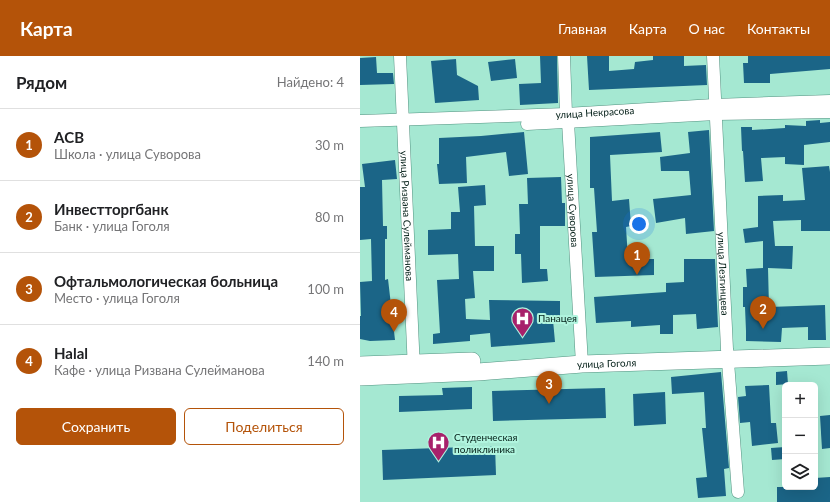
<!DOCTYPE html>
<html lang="ru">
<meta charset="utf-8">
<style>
body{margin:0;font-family:Lato,sans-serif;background:#f2f2f2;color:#202124}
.controls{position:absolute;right:12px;bottom:12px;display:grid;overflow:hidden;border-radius:6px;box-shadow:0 4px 16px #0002}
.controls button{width:36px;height:36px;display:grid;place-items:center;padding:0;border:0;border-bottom:1px solid #e0e0e0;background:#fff;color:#202124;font:20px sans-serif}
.you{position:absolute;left:279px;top:168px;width:14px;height:14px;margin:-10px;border:3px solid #fff;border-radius:50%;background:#1a73e8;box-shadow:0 0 0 6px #1a73e833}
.badge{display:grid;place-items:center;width:26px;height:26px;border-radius:50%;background:#b45309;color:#fff;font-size:13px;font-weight:700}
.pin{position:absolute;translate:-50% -33px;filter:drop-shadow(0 1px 2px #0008)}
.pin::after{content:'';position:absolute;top:21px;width:14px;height:12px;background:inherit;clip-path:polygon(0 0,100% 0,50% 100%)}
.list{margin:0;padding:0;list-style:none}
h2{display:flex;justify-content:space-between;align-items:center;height:52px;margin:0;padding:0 16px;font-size:17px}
h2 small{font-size:13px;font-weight:400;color:#757577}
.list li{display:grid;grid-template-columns:26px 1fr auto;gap:12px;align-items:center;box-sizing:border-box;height:72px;padding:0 16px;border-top:1px solid #e0e0e0}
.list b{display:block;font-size:15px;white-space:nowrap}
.list p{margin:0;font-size:13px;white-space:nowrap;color:#757577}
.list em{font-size:13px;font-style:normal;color:#757577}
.actions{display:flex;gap:8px;padding:12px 16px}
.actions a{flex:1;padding:9px 0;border:1px solid #b45309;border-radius:6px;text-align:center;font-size:14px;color:#b45309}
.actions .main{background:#b45309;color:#fff}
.icon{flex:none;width:22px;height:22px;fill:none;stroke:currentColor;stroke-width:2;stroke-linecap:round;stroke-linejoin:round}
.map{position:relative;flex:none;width:470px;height:446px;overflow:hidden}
header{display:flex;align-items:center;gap:24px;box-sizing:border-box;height:56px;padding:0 20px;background:#b45309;color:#fff}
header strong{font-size:19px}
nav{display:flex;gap:22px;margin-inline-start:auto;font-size:14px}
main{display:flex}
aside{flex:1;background:#fff}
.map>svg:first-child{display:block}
.building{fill:#1b6587}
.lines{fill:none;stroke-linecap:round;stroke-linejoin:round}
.street-casing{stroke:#529380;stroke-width:13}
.secondary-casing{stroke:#529380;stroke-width:18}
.street{stroke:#fff;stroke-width:12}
.secondary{stroke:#fff;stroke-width:17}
.labels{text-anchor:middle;stroke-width:4;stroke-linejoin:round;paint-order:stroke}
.street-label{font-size:10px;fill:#031e17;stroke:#b1f5df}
.poi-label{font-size:10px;fill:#031e17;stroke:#b1f5df;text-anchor:start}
</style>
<header>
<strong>Карта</strong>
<nav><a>Главная</a><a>Карта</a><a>О нас</a><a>Контакты</a></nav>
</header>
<main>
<aside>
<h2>Рядом<small>Найдено: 4</small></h2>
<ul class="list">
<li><span class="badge">1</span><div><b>АCB</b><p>Школа · улица Суворова</p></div><em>30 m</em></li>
<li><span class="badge">2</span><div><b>Инвестторгбанк</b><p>Банк · улица Гоголя</p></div><em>80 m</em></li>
<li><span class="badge">3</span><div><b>Офтальмологическая больница</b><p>Место · улица Гоголя</p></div><em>100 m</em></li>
<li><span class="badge">4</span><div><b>Halal</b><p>Кафе · улица Ризвана Сулейманова</p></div><em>140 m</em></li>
</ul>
<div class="actions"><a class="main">Сохранить</a><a>Поделиться</a></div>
</aside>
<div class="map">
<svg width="470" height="446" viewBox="0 0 470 446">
<rect width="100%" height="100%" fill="#a5e8d2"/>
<g class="building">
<polygon points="180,0 197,0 198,47 160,49 159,28 181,27"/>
<polygon points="227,0 249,0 249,15 274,13 275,6 293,4 293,0 324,0 324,10 346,9 347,29 229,34"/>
<polygon points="388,0 470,0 470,13 410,18 410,27 384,27 383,7 388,7"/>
<polygon points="16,1 17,17 33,17 34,28 0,29 0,2"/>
<polygon points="96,3 97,19 118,30 119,44 75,47 71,5"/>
<polygon points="155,3 157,22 131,25 128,6"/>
<polygon points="460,64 460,67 470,66 470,86 444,89 444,109 425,108 425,101 401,102 403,125 385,126 383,95 382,95 381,71 392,71 392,74 425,72 425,69 446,70 446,65"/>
<polygon points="349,74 354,175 326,178 325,162 296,167 293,143 331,139 329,115 301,115 300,101 330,97 328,76"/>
<polygon points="164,76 168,118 149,120 146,96 106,101 107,127 79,128 77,108 79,108 79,82 121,80"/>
<polygon points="300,76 302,96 250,99 252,145 269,143 271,170 266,171 268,203 294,203 294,219 235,221 232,176 237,176 234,132 230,132 230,81"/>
<polygon points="35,104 37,123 22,124 23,170 27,170 27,183 25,183 25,224 28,223 35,284 10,285 0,283 0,260 1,260 0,226 12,225 11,183 0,184 0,131 5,131 2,108"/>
<polygon points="469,110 470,116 470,175 441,175 441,164 413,165 415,190 433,190 432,213 408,212 409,251 465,249 466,284 448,284 448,271 422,272 421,286 386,285 386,275 385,251 383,251 383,231 387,231 386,213 403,212 403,185 385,187 383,173 398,171 398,140 423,139 423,145 445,144 442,112"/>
<polygon points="201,121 202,147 205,147 205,170 180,170 180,213 187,213 188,225 162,227 161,198 155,198 155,178 160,178 159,148 168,148 167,122"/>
<polygon points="125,129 126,149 114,150 115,190 134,190 134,215 113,215 115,242 105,243 106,263 130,264 129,244 200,245 200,264 193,264 195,286 131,291 130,277 110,279 110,285 73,288 73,278 80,277 77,224 99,223 98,198 68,199 68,174 91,173 91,156 100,156 98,131"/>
<polygon points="324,203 355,203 358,271 337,273 336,258 313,259 313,278 300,278 300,269 271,271 271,265 236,267 234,241 306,236 306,227 324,226"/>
<polygon points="427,315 428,328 416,329 416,316"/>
<polygon points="361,316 369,412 364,413 366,440 338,442 336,422 347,421 342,372 346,372 344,336 312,338 311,321"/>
<polygon points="409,329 411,367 416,367 418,387 392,390 390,366 380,367 378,341 386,340 385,330"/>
<polygon points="112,331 112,353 39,356 39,340 83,339 82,332"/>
<polygon points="245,332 246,362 133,365 132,335"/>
<polygon points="305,336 306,368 274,370 273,338"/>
<polygon points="470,359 470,392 462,393 460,360"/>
<polygon points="135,390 136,419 23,424 22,394"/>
<polygon points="425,391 425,403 412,404 411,392"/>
<polygon points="470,421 470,446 417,446 417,431 455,431 455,422"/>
</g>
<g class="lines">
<defs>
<g id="street">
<path id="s1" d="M40 0 54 314"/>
<path id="s2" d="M204 0 206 58 208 66 222 308"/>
<path id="s3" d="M353 0 367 293 378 436"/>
<path id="s4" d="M0 65 206 58 354 49 470 45"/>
<polyline points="167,68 356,58 470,56"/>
</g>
<g id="secondary">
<polyline points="0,309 112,305"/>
<path id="s5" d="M0 321 118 316 222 308 470 300"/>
</g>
</defs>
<use href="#street" class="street-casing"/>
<use href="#secondary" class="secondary-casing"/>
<use href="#street" class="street"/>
<use href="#secondary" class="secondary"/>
</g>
<defs>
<symbol id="hospital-pin" viewBox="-11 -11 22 30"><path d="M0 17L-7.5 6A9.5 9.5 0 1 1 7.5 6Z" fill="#a7216b" stroke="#b1f5df"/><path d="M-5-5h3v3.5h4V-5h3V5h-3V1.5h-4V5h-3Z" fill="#fff"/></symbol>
</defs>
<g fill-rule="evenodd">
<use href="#hospital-pin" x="150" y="250" width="25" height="34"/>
<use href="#hospital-pin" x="66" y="374" width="25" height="34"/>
</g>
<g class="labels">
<g class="street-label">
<text dy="4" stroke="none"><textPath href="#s4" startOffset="235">улица Некрасова</textPath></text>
<text dy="4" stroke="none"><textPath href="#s2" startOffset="155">улица Суворова</textPath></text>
<text dy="4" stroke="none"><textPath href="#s1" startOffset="160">улица Ризвана Сулейманова</textPath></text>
<text dy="4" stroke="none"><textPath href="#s3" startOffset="218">улица Лезгинцева</textPath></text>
<text dy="4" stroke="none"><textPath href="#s5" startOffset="247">улица Гоголя</textPath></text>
</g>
<g class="poi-label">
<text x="178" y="266">Панацея</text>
<text x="94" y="385">Студенческая<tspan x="94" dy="12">поликлиника</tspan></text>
</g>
</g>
</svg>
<div class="controls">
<button>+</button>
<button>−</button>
<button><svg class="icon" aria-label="layers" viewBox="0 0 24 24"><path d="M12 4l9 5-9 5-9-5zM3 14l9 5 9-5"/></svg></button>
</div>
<div class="you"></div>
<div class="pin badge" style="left:277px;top:219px">1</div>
<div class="pin badge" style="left:403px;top:273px">2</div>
<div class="pin badge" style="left:189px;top:348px">3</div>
<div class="pin badge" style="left:34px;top:276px">4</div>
</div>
</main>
